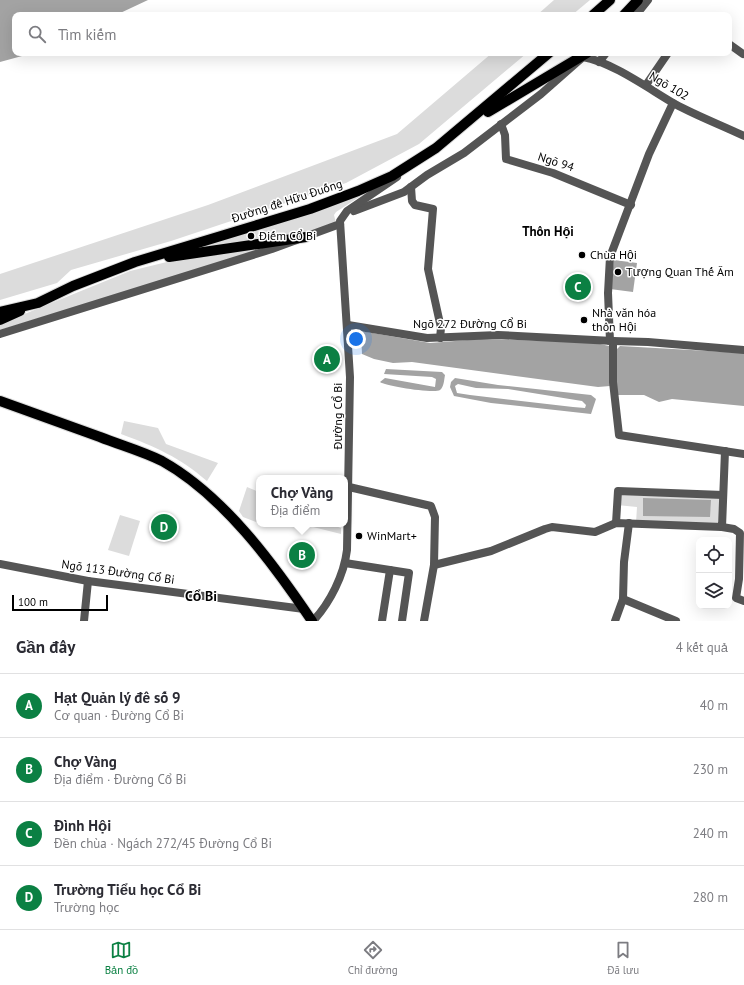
<!DOCTYPE html>
<html lang="vi">
<meta charset="utf-8">
<style>
body{margin:0;font-family:"PT Sans",sans-serif;background:#f7f7f7;color:#2b2b33}
.controls{position:absolute;right:12px;bottom:12px;display:grid;overflow:hidden;border-radius:8px;box-shadow:0 4px 16px #0002}
.controls button{width:36px;height:36px;display:grid;place-items:center;padding:0;border:0;border-bottom:1px solid #e1e1e2;background:#fff;color:#2b2b33;font:20px sans-serif}
.scale{position:absolute;left:12px;bottom:10px;width:96px;box-sizing:border-box;padding-left:4px;border:2px solid #000;border-top:0;font-size:11px;line-height:14px;white-space:nowrap;color:#000;-webkit-text-stroke:3px #fff;paint-order:stroke}
.you{position:absolute;left:356px;top:339px;width:14px;height:14px;margin:-10px;border:3px solid #fff;border-radius:50%;background:#1a73e8;box-shadow:0 0 0 6px #1a73e833}
.badge{display:grid;place-items:center;width:26px;height:26px;border-radius:50%;background:#0b8043;color:#fff;font-size:13px;font-weight:700}
.pin{position:absolute;translate:-50% -50%;border:2px solid #fff;box-shadow:0 1px 4px #0006}
.popup{position:absolute;left:256px;top:475px;width:92px;height:52px;box-sizing:border-box;display:grid;place-content:center;border-radius:8px;background:#fff;filter:drop-shadow(0 1px 3px #0005);font-size:13px;white-space:nowrap;color:#7c7c81}
.popup b{font-size:15px;color:#2b2b33}
.popup::after{content:'';position:absolute;left:50%;top:100%;margin-left:-8px;border:8px solid transparent;border-top-color:#fff}
.list{margin:0;padding:0;list-style:none}
h2{display:flex;justify-content:space-between;align-items:center;height:52px;margin:0;padding:0 16px;font-size:17px}
h2 small{font-size:13px;font-weight:400;color:#7c7c81}
.list li{display:grid;grid-template-columns:26px 1fr auto;gap:12px;align-items:center;box-sizing:border-box;height:64px;padding:0 16px;border-top:1px solid #e1e1e2}
.list b{display:block;font-size:15px;white-space:nowrap}
.list p{margin:0;font-size:13px;white-space:nowrap;color:#7c7c81}
.list em{font-size:13px;font-style:normal;color:#7c7c81}
.icon{flex:none;width:22px;height:22px;fill:none;stroke:currentColor;stroke-width:2;stroke-linecap:round;stroke-linejoin:round}
.map{position:relative;flex:none;width:744px;height:621px;overflow:hidden}
.search{position:absolute;background:#fff;box-shadow:0 4px 16px #0002;left:12px;right:12px;top:12px;height:44px;display:flex;align-items:center;gap:10px;box-sizing:border-box;padding:0 14px;border-radius:8px;color:#7c7c81;font-size:15px}
.sheet{height:308px;background:#fff}
nav{display:flex;justify-content:space-around;align-items:center;box-sizing:border-box;height:56px;border-top:1px solid #e1e1e2;background:#fff;font-size:11px;color:#7c7c81}
nav a{display:grid;justify-items:center;gap:2px}
nav .on{color:#0b8043}
.map>svg:first-child{display:block}
.green{fill:#dcdcdc}
.water{fill:#a3a3a3;fill-rule:evenodd}
.lines{fill:none;stroke-linecap:round;stroke-linejoin:round}
.major-casing{stroke:#dbdbdb;stroke-width:12}
.minor{stroke:#555;stroke-width:8}
.major{stroke:#000;stroke-width:10}
.poi-dot{fill:#000;stroke:#fff;stroke-width:1.5}
.labels{text-anchor:middle;stroke-width:3;stroke-linejoin:round;paint-order:stroke}
.street-label{font-size:12px;fill:#000;stroke:#fff}
.poi-label{font-size:12px;fill:#000;stroke:#fff;text-anchor:start}
.neighbourhood-label{font-size:13px;font-weight:bold;fill:#000;stroke:#fff}
.quarter-label{font-size:14px;font-weight:bold;fill:#000;stroke:#fff}
</style>
<div class="map">
<svg width="744" height="621" viewBox="0 0 744 621">
<rect width="100%" height="100%" fill="#fff"/>
<g class="green">
<polygon points="554,0 590,0 572,15 537,15"/>
<polygon points="492,53 527,53 419,144 346,183 171,241 71,270 57,283 0,300 0,274 208,205 397,134"/>
<path d="M387 179 336 212 334 215 336 223C295 238 248 244 204 246Z"/>
<polygon points="275,246 0,330 0,324 130,271 175,260"/>
<path d="M124 421 158 428 166 444 218 463 207 481C179 457 156 447 121 434Z"/>
<polygon points="247,487 259,492 259,523 243,517 239,511"/>
<polygon points="618,491 723,495 722,527 636,523 637,507 617,505"/>
<polygon points="120,515 140,521 129,556 108,550"/>
<polygon points="301,524 330,524 341,528 341,534"/>
</g>
<g class="water">
<polygon points="0,0 148,0 116,15 15,15 15,53 33,53 0,62"/>
<polygon points="614,260 637,263 633,292 610,289"/>
<polygon points="361,331 430,343 480,339 591,342 609,346 610,386 598,387 412,362 393,363 374,359 362,354"/>
<polygon points="620,346 744,353 744,406 672,399 659,402 644,395 618,395 616,388 617,349"/>
<path d="M386 369 442 372 445 375C444 380 444 387 440 390 435 394 385 386 380 382L385 378 435 387 436 379 432 377 384 374Z"/>
<path d="M455 378 498 385 591 395 596 399 591 414 491 403 454 396 450 387 451 382ZM458 384 476 388 508 389 582 401 586 405 585 408 573 407 470 395 457 393 455 386Z"/>
<polygon points="643,498 711,500 710,517 643,516"/>
</g>
<g class="lines">
<defs>
<g id="major">
<polyline points="593,15 610,0"/>
<polyline points="624,15 638,0"/>
<polyline points="488,112 587,53"/>
<polyline points="169,257 306,237"/>
<polyline points="0,312 38,303 73,286 135,262 310,209 358,191 392,176 436,148 549,53"/>
<polyline points="0,320 20,311"/>
<path d="M0 401C33 413 66 425 100 437 120 445 142 451 162 461 223 495 273 563 312 621"/>
</g>
</defs>
<use href="#major" class="major-casing"/>
<g class="minor">
<polyline points="636,15 648,0"/>
<polyline points="729,44 743,54"/>
<polyline points="599,62 606,53"/>
<polyline points="646,85 668,53"/>
<polyline points="501,124 505,135 506,159 553,173 631,205"/>
<polyline points="411,187 412,201 415,205 433,209 428,269 441,328 440,338"/>
<path d="M354 211 404 192 427 175 464 153 541 94 583 57C612 62 649 89 675 104 697 116 721 125 744 136"/>
<polyline points="348,325 427,338 498,335 613,341 613,382 619,435 744,454"/>
<polyline points="0,334 272,249 340,224"/>
<polyline points="610,341 608,293 610,257 649,154 673,103"/>
<polyline points="613,341 648,342 744,350"/>
<polyline points="349,487 431,506 435,517 434,565 491,551 545,529 552,527 595,532 616,523 722,527 725,451"/>
<polyline points="616,523 618,491 723,495"/>
<polyline points="722,527 734,529 740,533 739,579 736,598 744,601"/>
<polyline points="345,563 409,573 402,621"/>
<polyline points="0,564 88,581 304,609"/>
<polyline points="623,599 624,562 629,523"/>
<polyline points="84,621 88,581"/>
<path d="M313 621C330 603 344 575 347 550L350 377 340 221 347 211 397 177"/>
<polyline points="382,621 390,570"/>
<polyline points="424,621 434,565"/>
<polyline points="615,621 623,599 676,621"/>
</g>
<use href="#major" class="major"/>
</g>
<g class="poi-dot">
<circle cx="251" cy="236" r="4"/>
<circle cx="582" cy="255" r="4"/>
<circle cx="618" cy="272" r="4"/>
<circle cx="584" cy="320" r="4"/>
<circle cx="359" cy="536" r="4"/>
</g>
<g class="labels">
<g class="street-label">
<text transform="translate(669 86) rotate(31)" y="4">Ngõ 102</text>
<text transform="translate(556 162) rotate(18)" y="4">Ngõ 94</text>
<text transform="translate(287 201) rotate(-18)" y="4">Đường đê Hữu Đuống</text>
<text x="470" y="328">Ngõ 272 Đường Cổ Bi</text>
<text transform="translate(338 416) rotate(-90)" y="4">Đường Cổ Bi</text>
<text transform="translate(118 572) rotate(8)" y="4">Ngõ 113 Đường Cổ Bi</text>
</g>
<g class="poi-label">
<text x="259" y="240">Điếm Cổ Bi</text>
<text x="590" y="259">Chùa Hội</text>
<text x="626" y="276">Tượng Quan Thế Âm</text>
<text x="592" y="317">Nhà văn hóa<tspan x="592" dy="14">thôn Hội</tspan></text>
<text x="367" y="540">WinMart+</text>
</g>
<g class="neighbourhood-label">
<text x="548" y="236">Thôn Hội</text>
</g>
<g class="quarter-label">
<text x="201" y="601">Cổ Bi</text>
</g>
</g>
</svg>
<div class="controls">
<button><svg class="icon" aria-label="locate" viewBox="0 0 24 24"><circle cx="12" cy="12" r="6"/><path d="M12 2v4M12 18v4M2 12h4M18 12h4"/></svg></button>
<button><svg class="icon" aria-label="layers" viewBox="0 0 24 24"><path d="M12 4l9 5-9 5-9-5zM3 14l9 5 9-5"/></svg></button>
</div>
<div class="scale">100 m</div>
<div class="you"></div>
<div class="pin badge" style="left:327px;top:359px">A</div>
<div class="pin badge" style="left:302px;top:555px">B</div>
<div class="popup"><b>Chợ Vàng</b>Địa điểm</div>
<div class="pin badge" style="left:578px;top:287px">C</div>
<div class="pin badge" style="left:164px;top:527px">D</div>
<div class="search"><svg class="icon" aria-label="search" viewBox="0 0 24 24"><circle cx="10" cy="10" r="6"/><path d="M15 15l6 6"/></svg>Tìm kiếm</div>
</div>
<section class="sheet">
<h2>Gần đây<small>4 kết quả</small></h2>
<ul class="list">
<li><span class="badge">A</span><div><b>Hạt Quản lý đê số 9</b><p>Cơ quan · Đường Cổ Bi</p></div><em>40 m</em></li>
<li><span class="badge">B</span><div><b>Chợ Vàng</b><p>Địa điểm · Đường Cổ Bi</p></div><em>230 m</em></li>
<li><span class="badge">C</span><div><b>Đình Hội</b><p>Đền chùa · Ngách 272/45 Đường Cổ Bi</p></div><em>240 m</em></li>
<li><span class="badge">D</span><div><b>Trường Tiểu học Cổ Bi</b><p>Trường học</p></div><em>280 m</em></li>
</ul>
</section>
<nav>
<a class="on"><svg class="icon" aria-label="map" viewBox="0 0 24 24"><path d="M3 6l6-2 6 2 6-2v14l-6 2-6-2-6 2zM9 4v14M15 6v14"/></svg>Bản đồ</a>
<a><svg class="icon" aria-label="directions" viewBox="0 0 24 24"><path d="M12 3l9 9-9 9-9-9zM9 14v-3h6M13 9l2 2-2 2"/></svg>Chỉ đường</a>
<a><svg class="icon" aria-label="saved" viewBox="0 0 24 24"><path d="M7 4h10v16l-5-4-5 4z"/></svg>Đã lưu</a>
</nav>
